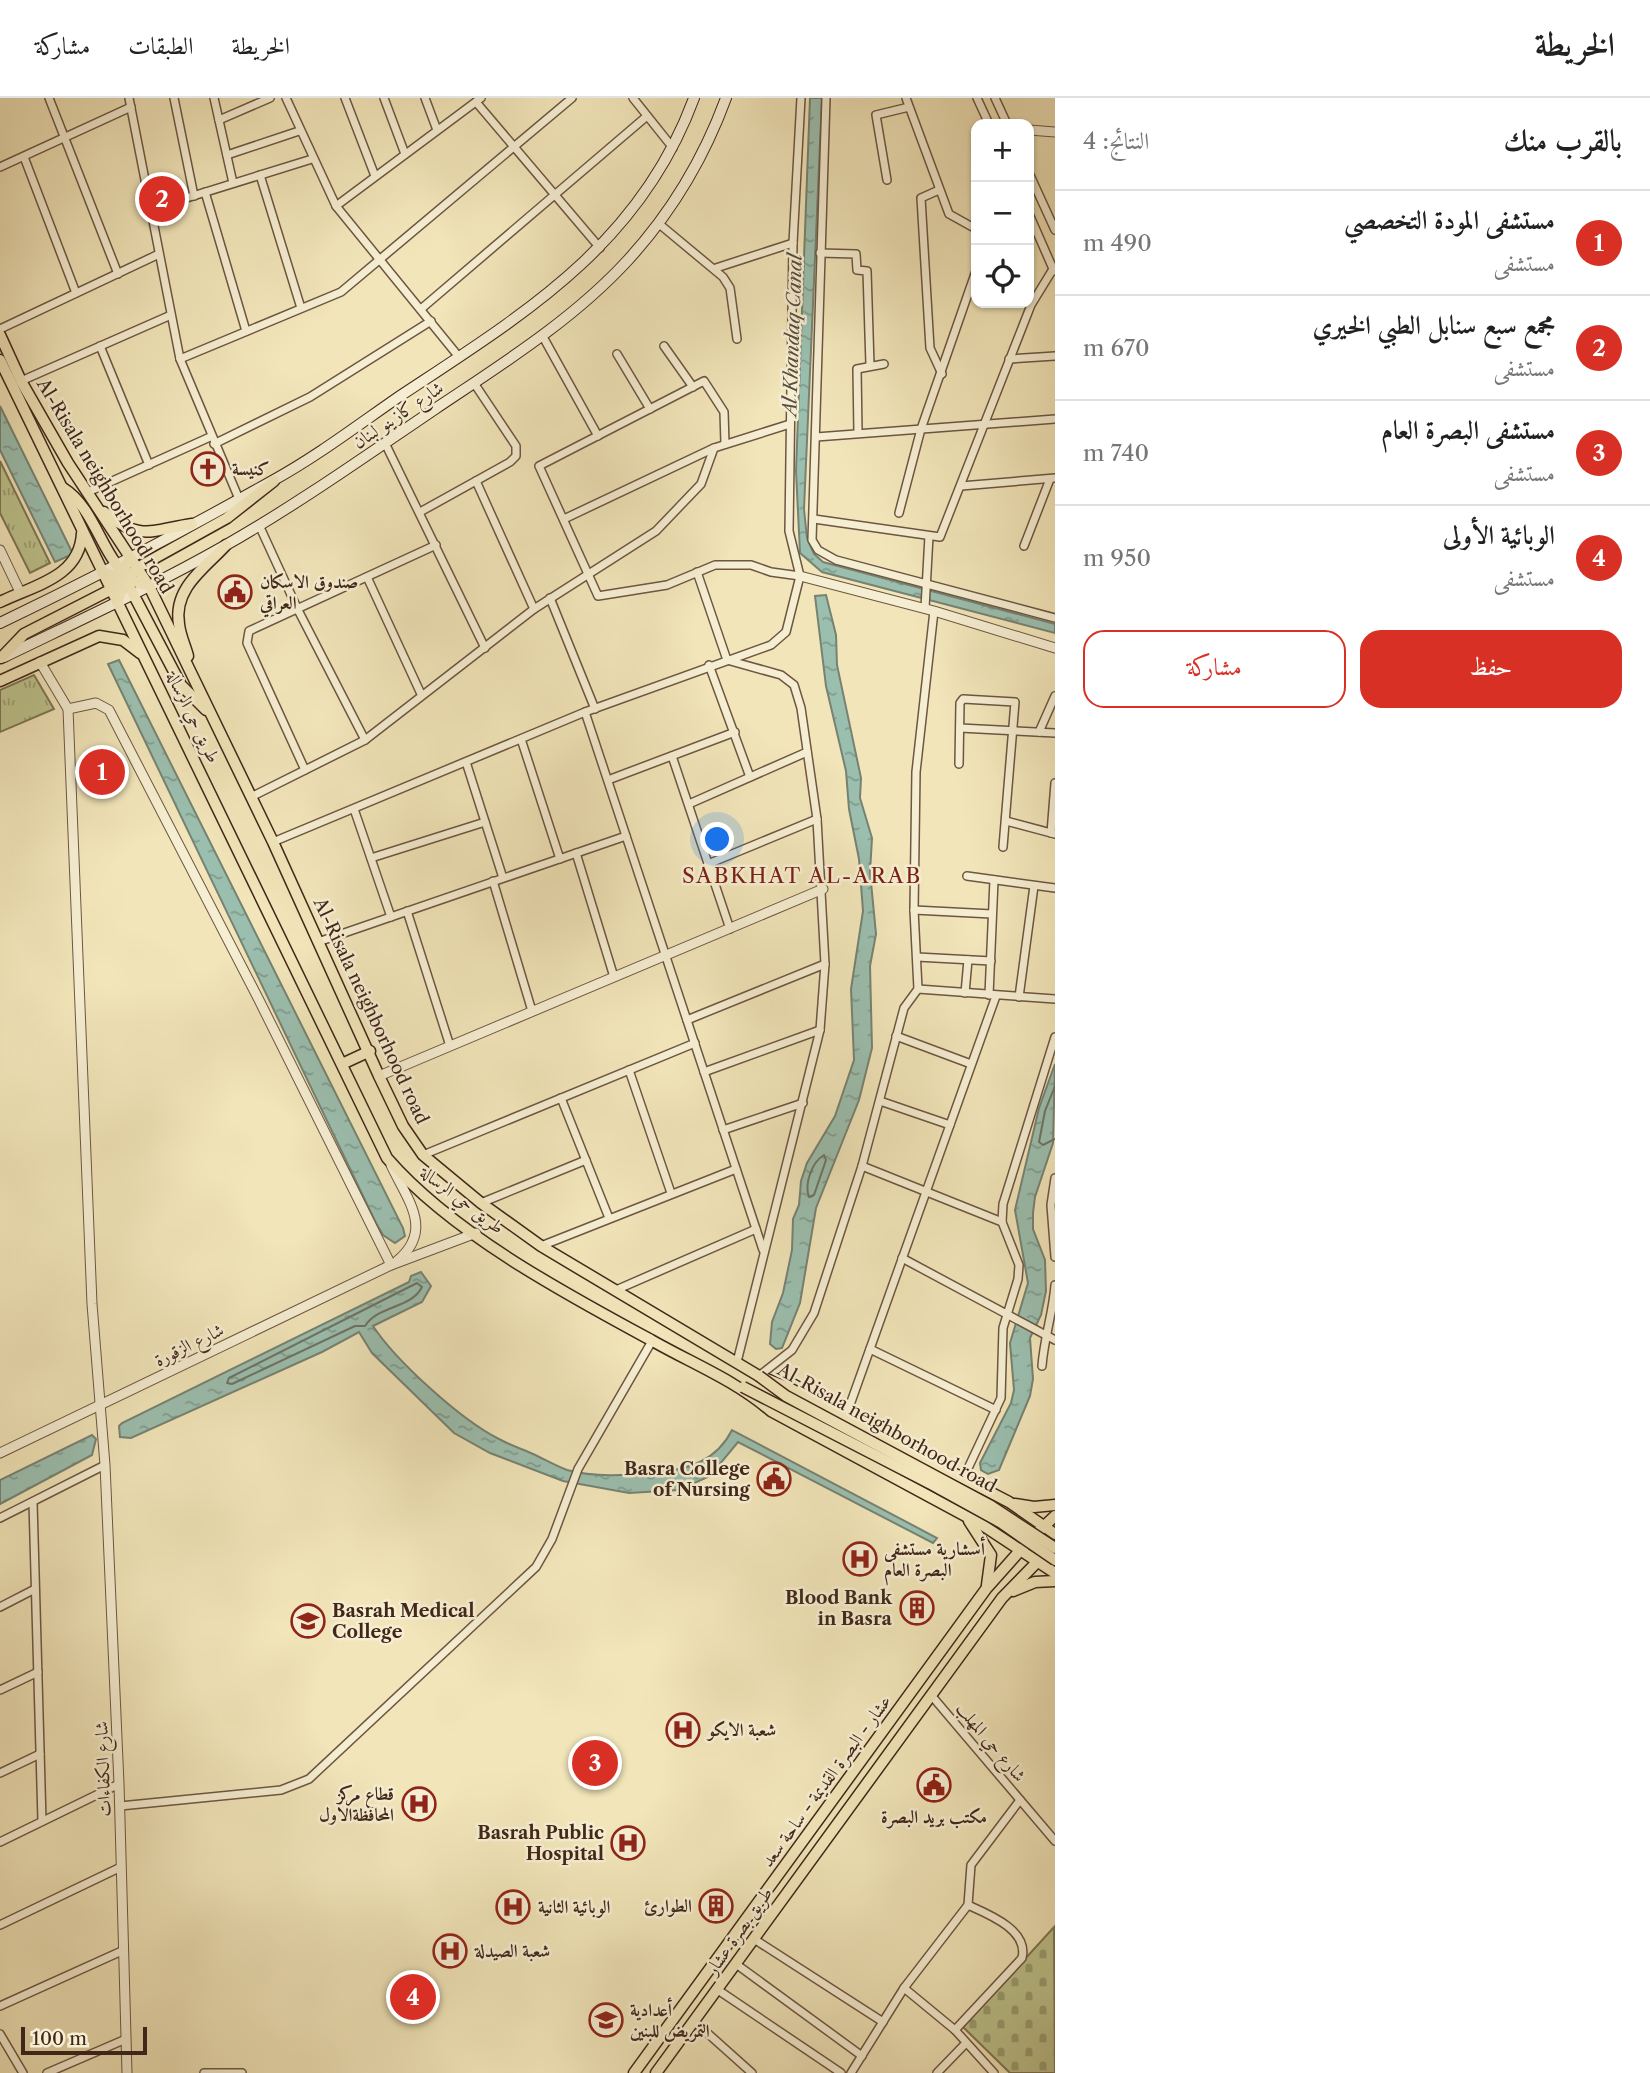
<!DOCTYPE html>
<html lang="ar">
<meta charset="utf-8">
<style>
body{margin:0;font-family:"Libre Caslon Text",Amiri,serif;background:#f2f2f2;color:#222;direction:rtl}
.controls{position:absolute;right:21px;top:21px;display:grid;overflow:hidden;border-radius:14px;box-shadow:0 2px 5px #0004}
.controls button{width:63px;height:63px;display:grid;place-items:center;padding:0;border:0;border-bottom:2px solid #e0e0e0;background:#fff;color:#222;font:35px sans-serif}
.scale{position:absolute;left:21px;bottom:18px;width:126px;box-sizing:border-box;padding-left:7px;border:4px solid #41271a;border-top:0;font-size:19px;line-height:24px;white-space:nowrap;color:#41271a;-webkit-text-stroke:5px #f6eed2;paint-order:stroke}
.you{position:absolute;left:718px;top:742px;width:24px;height:24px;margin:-18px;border:5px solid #fff;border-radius:50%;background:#1a73e8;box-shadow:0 0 0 10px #1a73e833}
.badge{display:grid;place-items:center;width:46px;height:46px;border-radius:50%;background:#d93025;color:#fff;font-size:23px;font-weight:700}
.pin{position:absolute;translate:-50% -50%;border:4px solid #fff;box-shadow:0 2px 7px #0006}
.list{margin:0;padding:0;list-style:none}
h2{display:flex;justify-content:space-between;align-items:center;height:91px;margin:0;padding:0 28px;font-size:30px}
h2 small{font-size:23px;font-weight:400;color:#767676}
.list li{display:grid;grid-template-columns:46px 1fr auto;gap:21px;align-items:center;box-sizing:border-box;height:105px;padding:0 28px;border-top:2px solid #e0e0e0}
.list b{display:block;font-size:26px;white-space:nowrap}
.list p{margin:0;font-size:23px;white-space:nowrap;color:#767676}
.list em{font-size:23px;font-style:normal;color:#767676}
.actions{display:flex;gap:14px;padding:21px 28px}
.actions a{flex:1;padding:16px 0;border:2px solid #d93025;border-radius:21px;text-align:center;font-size:24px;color:#d93025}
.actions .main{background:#d93025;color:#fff}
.icon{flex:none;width:38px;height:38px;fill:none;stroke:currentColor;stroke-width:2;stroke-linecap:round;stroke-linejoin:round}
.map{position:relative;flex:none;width:1055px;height:1975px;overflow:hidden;direction:ltr}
header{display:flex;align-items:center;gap:42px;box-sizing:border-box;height:98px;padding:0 35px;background:#fff;border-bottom:2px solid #e0e0e0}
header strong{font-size:33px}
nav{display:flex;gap:38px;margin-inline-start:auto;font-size:24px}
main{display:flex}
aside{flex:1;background:#fff}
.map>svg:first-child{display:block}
.grass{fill:url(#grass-tufts);stroke:#7f7554;stroke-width:2}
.cemetery{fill:url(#cemetery-stones);stroke:#7f7554;stroke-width:2}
.water{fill:url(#water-ripples);stroke:#778273;stroke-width:2}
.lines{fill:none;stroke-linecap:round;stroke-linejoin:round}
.shore{stroke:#6e7364;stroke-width:2}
.minor-casing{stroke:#6d5642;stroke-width:10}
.tertiary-casing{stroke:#6d5642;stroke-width:11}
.secondary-casing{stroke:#41271a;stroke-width:12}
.primary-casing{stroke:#41271a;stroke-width:13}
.minor{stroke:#f6eed2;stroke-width:7}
.tertiary{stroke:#f6eed2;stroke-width:9}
.secondary{stroke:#f6eed2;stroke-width:10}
.primary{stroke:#f1e5b9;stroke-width:10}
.primary-bridge-casing{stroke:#41271a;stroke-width:13;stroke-linecap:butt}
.primary-bridge{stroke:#f1e5b9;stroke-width:10}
.labels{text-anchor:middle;stroke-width:5;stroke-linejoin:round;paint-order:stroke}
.street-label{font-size:18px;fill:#41271a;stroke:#f6eed2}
.poi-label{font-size:18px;font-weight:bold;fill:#41271a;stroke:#f6eed2;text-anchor:start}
.water-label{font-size:19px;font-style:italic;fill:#584d3f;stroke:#f6eed2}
.quarter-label{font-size:21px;letter-spacing:2px;fill:#7a1f14;stroke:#f6eed2}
</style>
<header>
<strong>الخريطة</strong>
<nav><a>الخريطة</a><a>الطبقات</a><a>مشاركة</a></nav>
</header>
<main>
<aside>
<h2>بالقرب منك<small>النتائج: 4</small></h2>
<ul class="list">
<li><span class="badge">1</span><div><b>مستشفى المودة التخصصي</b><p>مستشفى</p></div><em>490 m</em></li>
<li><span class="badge">2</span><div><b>مجمع سبع سنابل الطبي الخيري</b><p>مستشفى</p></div><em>670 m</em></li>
<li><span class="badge">3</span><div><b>مستشفى البصرة العام</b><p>مستشفى</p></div><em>740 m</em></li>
<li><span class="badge">4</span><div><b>الوبائية الأولى</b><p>مستشفى</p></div><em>950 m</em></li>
</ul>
<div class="actions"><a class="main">حفظ</a><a>مشاركة</a></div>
</aside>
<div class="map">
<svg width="1055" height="1975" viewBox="0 0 1055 1975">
<defs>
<pattern id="grass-tufts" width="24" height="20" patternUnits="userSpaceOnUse" patternTransform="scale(1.75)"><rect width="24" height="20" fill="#bdc38d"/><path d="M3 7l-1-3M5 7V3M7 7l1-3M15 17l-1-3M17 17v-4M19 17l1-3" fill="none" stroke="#9b9e72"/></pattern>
<pattern id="cemetery-stones" width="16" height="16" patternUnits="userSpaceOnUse" patternTransform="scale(1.75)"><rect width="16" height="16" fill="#bdc38d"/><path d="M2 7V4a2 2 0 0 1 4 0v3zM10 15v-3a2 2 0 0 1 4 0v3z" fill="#9b9e72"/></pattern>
<pattern id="water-ripples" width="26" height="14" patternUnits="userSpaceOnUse" patternTransform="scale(1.75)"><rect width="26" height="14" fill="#9bbfaf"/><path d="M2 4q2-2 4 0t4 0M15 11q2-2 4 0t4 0" fill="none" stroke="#809b8e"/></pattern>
</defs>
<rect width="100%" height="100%" fill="#f1e5b9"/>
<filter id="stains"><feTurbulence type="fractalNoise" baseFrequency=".00286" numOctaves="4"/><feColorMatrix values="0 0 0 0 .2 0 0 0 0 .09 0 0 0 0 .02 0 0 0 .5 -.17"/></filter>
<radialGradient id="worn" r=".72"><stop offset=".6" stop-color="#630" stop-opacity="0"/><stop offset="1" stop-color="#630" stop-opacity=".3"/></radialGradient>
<g class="grass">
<polygon points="0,363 50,465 30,475 0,415"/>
<polygon points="34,577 54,611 0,634 0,592"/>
</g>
<polygon class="cemetery" points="1054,1829 1055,1975 1010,1975 963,1929"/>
<g class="water">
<polygon points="810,0 822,0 804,411 807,440 814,456 823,464 1055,526 1055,535 822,474 800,455 796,373"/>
<polygon points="0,308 73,456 55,464 0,352"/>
<polygon points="826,497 836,537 837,567 861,680 860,700 872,740 870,774 876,836 870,868 872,950 859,1002 816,1110 800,1205 782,1250 776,1251 770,1246 772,1224 783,1195 792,1152 793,1121 799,1107 801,1083 807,1065 835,1018 854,962 851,891 863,813 859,761 849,711 846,673 826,588 815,498"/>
<polygon points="119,562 403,1130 405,1138 395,1145 383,1137 376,1125 108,566"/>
<polygon points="1055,966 1053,1045 1035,1099 1033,1115 1033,1131 1045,1162 1046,1193 1041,1217 1030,1240 1033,1281 1030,1298 999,1372 988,1376 981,1372 980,1365 1011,1305 1014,1292 1010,1245 1028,1185 1015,1112 1039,1010"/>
<path d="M421 1174 431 1188 422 1204 373 1228C396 1263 461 1322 499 1341 510 1347 522 1351 533 1356 544 1361 556 1368 567 1372 596 1380 628 1377 657 1374 689 1372 717 1362 732 1332L937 1440 933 1445 738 1344 710 1378 679 1392 629 1395 563 1383 490 1355 454 1335 372 1255 359 1234 322 1254 131 1340 120 1339 119 1328 122 1325 409 1184 411 1178Z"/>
<polygon points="92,1337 96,1341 92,1357 0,1406 0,1382"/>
</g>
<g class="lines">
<g class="shore">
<polyline points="1055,988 1045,1013 1039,1044 1043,1047 1055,1041"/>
<path d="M824 1057 826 1062 814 1097 809 1099C804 1086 812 1064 824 1057Z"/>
<path d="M417 1185 422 1189C411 1211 378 1207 365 1228H355L232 1286 227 1285 229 1280Z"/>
</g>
<defs>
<g id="minor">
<polyline points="49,0 118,176"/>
<polyline points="129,0 180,261 239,401"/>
<polyline points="174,0 194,98"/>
<polyline points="214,0 233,85"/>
<polyline points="286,0 336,108 459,259"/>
<polyline points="345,0 375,78"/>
<polyline points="384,0 405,56"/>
<polyline points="425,0 437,32"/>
<polyline points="633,0 673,50"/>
<polyline points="826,0 812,442 818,452 836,462 1055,520"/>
<polyline points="906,0 949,116 976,131"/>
<polyline points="977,0 989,26"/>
<polyline points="995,0 1007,26"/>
<polyline points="476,4 600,150"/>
<polyline points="219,22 270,0"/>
<polyline points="227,57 299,33"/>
<polyline points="24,59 76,195"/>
<polyline points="0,69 131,9"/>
<polyline points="1029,75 1055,132"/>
<polyline points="260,77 301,210"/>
<polyline points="887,82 876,17 909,9"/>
<polyline points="939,92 921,100 930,250 942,276"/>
<polyline points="205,94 246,233"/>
<polyline points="336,108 481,0"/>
<polyline points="151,111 312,61"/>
<polyline points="1029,116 1054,173"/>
<polyline points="658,125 723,179 730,190 737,241"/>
<polyline points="820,155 856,156 857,172 867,173 870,267"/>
<polyline points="716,170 793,145"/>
<polyline points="421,211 647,18"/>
<polyline points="0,231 159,156"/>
<polyline points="542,237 598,338"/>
<polyline points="100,248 149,367"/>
<polyline points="664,248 693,289"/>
<polyline points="617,256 650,311"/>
<polyline points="180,261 341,194 572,0"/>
<polyline points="1009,261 1055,258"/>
<polyline points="21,283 171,217"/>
<polyline points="858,335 857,271 884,266"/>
<polyline points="816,339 1055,321"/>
<polyline points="385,345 485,550"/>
<polyline points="214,346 310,299 431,223"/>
<polyline points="725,346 724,314 704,283 539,368 598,498 667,487 715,467 751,467 771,474 800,478"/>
<polyline points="476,383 534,511"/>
<polyline points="961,388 1055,380"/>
<polyline points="88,394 210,339"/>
<polyline points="420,414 510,364 516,358 516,348 474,285"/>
<polyline points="899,415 921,331 976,173"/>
<polyline points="564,421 714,350 790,326"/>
<polyline points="814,421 940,439 1031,207 1053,171"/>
<polyline points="259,427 298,512 365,642"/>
<polyline points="1024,448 1050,381"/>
<polyline points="697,474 727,562 781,577 794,587 801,610 817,721 825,866 820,932 737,1264"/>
<polyline points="367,479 421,596"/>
<polyline points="550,500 595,611"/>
<polyline points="925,510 929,438"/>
<polyline points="709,567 750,679"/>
<polyline points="585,614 763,1152"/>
<polyline points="960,630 1055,635"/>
<polyline points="1039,634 1055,598"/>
<polyline points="521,641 560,761"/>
<polyline points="672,658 730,831"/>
<polyline points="466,664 503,780"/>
<polyline points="959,666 960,605 963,601 1015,604 1003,749"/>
<polyline points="305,672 247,545 249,533 436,447"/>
<polyline points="608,682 735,634"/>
<polyline points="251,699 365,642 534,511 656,433 701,386 714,350"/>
<polyline points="689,706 807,654"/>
<polyline points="354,711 391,819"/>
<polyline points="1006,723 1055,736"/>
<polyline points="1051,735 1055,685"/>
<polyline points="273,744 585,614 771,547 786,534 800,478 789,433 793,145 801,0"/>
<polyline points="576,755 614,879"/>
<polyline points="371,760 485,724"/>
<polyline points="708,766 817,721"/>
<polyline points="967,778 1055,790"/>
<polyline points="493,783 532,913"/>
<polyline points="914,812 992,816"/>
<polyline points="407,813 450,948"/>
<polyline points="318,844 626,738"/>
<polyline points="917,859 991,863"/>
<polyline points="918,891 1055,901"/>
<polyline points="965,895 968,862"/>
<polyline points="989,897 994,782"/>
<polyline points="1019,899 1034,788"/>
<polyline points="687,922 825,866"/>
<polyline points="896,938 971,966"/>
<polyline points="629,972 671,1095"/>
<polyline points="704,974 820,932"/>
<polyline points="561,1000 609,1120"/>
<polyline points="880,1003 950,1027"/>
<polyline points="723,1032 803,1005"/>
<polyline points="423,1057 695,945"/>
<polyline points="862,1068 1002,1124"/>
<polyline points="1055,1080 1051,1107 1055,1159"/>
<polyline points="481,1105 586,1062"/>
<polyline points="541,1148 736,1071"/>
<polyline points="902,1160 1055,1242"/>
<polyline points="616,1192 756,1131"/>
<polyline points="870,1251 996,1312"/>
<path d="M1042 1268C1044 1240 1053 1215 1055 1187"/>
<polyline points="759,1278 792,1252 814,1215 862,1068 904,910 918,891 914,812 916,674 934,513"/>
<polyline points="846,1318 996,898"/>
<polyline points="963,1381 1001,1300 1003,1230 1018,1181 1019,1167 1002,1124 1003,1106 1055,939"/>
<polyline points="33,1404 42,1723"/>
<polyline points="0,1420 105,1367"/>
<polyline points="0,1509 35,1491"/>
<polyline points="0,1592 38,1574"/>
<polyline points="931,1597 1055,1743"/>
<polyline points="0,1675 40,1656"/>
<polyline points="120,1708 281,1692 309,1681 536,1469 552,1441 578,1371 652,1243"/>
<polyline points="0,1744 119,1686"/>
<polyline points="0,1827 121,1769"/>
<polyline points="754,1841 883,1924"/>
<polyline points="736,1866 862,1958"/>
<polyline points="904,1890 955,1932 994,1975"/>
<polyline points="718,1892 841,1975"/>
<polyline points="0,1908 124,1852"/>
<polyline points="695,1924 752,1975"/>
<path d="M955 1932 1022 1860C1029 1832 988 1816 968 1807"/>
<polyline points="0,1936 23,1975"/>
<polyline points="47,1975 126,1941"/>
<polyline points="204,1975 242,1975"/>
<polyline points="851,1975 904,1890 968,1807 971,1767 1020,1702"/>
<polyline points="937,1975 966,1945"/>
</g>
<g id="tertiary">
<polyline points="1029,32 1055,34"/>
<polyline points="0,452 20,494"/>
<polyline points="800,478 934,513 1055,550"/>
<polyline points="40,564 68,611 96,605 109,612 259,902 391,1167"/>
<polyline points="68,611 92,1206 105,1367 119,1686 127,1975"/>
<polyline points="379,978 823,791"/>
<path d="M391 1067C408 1103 434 1132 397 1163"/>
<polyline points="0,1355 391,1167 476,1135"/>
</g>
<g id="secondary">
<path d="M0 525C92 481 183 433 272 383 316 359 358 327 400 298 524 216 640 147 694 0"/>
<path d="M4 559C78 523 154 488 226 447 298 406 367 357 435 311 502 266 573 222 628 162 671 115 704 60 726 0"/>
</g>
<g id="primary">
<polyline points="0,237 21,283 68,365 149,488 273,744 379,978 403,1028 423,1057 481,1105 541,1148 759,1278 791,1291 1009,1404 1055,1436"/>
<path d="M0 262 387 1060C452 1135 564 1195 651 1242 693 1266 733 1281 771 1313L984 1428 1055 1475"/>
<path d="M63 390C102 414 103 480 149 488"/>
<path d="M104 414C140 444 152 432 192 426"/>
<polyline points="102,475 117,478 130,490 181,587 206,612"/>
<path d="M0 504C35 487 80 479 82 435"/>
<polyline points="117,505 125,484 137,470 227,420 274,383"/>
<path d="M188 558C185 547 180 537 179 526 173 490 205 470 226 447"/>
<polyline points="1,560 24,536 110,492 120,481 130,459"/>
<polyline points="0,583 99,538 123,542 140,555"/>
<polyline points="342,966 370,953"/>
<polyline points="1015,1406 1034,1409 1055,1407"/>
<polyline points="969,1423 991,1457 987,1487"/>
<polyline points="1039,1433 1055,1418"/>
<polyline points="1013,1493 1035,1484 1055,1483"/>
<polyline points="634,1975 986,1491 1025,1447"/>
<polyline points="656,1975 1002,1500 1042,1459"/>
</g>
</defs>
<use href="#minor" class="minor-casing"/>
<use href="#tertiary" class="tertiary-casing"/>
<use href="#secondary" class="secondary-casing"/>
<use href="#primary" class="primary-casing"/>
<use href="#minor" class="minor"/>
<use href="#tertiary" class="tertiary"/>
<use href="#secondary" class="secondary"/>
<use href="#primary" class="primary"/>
<defs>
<g id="primary-bridge">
<polyline points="759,1278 786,1298 991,1408 1055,1450"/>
<polyline points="743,1289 933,1387 1000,1424 1055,1462"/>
</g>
</defs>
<use href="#primary-bridge" class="primary-bridge-casing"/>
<use href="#primary-bridge" class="primary-bridge"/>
</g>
<defs>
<symbol id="church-ring" viewBox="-11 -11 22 22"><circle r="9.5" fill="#f6eed2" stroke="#8f2418" stroke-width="1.5"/><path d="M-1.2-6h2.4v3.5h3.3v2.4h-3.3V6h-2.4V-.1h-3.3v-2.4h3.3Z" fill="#8f2418"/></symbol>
<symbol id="civic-ring" viewBox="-11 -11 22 22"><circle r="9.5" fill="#f6eed2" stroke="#8f2418" stroke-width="1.5"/><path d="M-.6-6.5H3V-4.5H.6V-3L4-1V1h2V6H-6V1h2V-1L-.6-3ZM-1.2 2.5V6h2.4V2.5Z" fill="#8f2418"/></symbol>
<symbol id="hospital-ring" viewBox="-11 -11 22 22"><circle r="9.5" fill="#f6eed2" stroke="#8f2418" stroke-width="1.5"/><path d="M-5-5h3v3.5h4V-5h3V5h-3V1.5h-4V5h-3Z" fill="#8f2418"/></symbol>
<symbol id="building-ring" viewBox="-11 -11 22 22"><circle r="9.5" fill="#f6eed2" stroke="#8f2418" stroke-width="1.5"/><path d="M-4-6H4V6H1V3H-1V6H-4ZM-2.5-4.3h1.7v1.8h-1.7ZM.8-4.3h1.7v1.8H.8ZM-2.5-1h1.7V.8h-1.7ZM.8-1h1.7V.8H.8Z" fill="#8f2418"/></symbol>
<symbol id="university-ring" viewBox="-11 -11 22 22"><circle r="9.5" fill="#f6eed2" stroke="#8f2418" stroke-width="1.5"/><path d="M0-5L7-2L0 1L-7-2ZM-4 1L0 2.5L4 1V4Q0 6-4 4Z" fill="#8f2418"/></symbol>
<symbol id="school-ring" viewBox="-11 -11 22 22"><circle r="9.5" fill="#f6eed2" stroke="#8f2418" stroke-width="1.5"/><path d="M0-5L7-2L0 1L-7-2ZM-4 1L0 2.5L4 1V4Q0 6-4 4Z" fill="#8f2418"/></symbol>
</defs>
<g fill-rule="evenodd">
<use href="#church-ring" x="189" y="352" width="38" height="38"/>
<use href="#civic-ring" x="216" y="475" width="38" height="38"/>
<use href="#civic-ring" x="755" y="1362" width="38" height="38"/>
<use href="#hospital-ring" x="841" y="1442" width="38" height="38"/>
<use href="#building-ring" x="898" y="1491" width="38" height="38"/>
<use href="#university-ring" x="289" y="1504" width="38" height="38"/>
<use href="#hospital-ring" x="664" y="1613" width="38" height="38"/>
<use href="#civic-ring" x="915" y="1668" width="38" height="38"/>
<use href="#hospital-ring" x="400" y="1687" width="38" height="38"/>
<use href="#hospital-ring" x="609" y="1726" width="38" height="38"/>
<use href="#building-ring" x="697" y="1789" width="38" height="38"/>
<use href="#hospital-ring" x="494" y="1790" width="38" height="38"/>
<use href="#hospital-ring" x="431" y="1834" width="38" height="38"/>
<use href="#school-ring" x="587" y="1903" width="38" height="38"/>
</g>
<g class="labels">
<g class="street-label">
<text transform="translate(398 317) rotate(-34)" y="6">شارع كازينو لبنان</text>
<text transform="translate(105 388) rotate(59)" y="6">Al-Risala neighborhood road</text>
<text transform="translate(193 619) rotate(64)" y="6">طريق حي الرسالة</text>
<text transform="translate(371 913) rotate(65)" y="6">Al-Risala neighborhood road</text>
<text transform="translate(462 1102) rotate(37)" y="6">طريق حي الرسالة</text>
<text transform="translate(189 1247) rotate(-26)" y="6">شارع الزقورة</text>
<text transform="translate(887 1330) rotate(29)" y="6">Al-Risala neighborhood road</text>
<text transform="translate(991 1644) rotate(50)" y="6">شارع حي المهلب</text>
<text transform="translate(103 1671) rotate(-92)" y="6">شارع الكفاءات</text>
<text transform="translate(826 1683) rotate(-54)" y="6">عشار - البصرة القديمة - ساحة سعد</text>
<text transform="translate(739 1833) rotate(-55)" y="6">طريق بصرة عشار</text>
</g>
<g class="poi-label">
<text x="232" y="377">كنيسة</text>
<text x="260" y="490">صندوق الاسكان<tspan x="260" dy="21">العراقي</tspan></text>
<text x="750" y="1377" text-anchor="end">Basra College<tspan x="750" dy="21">of Nursing</tspan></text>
<text x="884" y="1457">أسشارية مستشفى<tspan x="884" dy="21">البصرة العام</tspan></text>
<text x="892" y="1506" text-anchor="end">Blood Bank<tspan x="892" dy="21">in Basra</tspan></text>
<text x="332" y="1519">Basrah Medical<tspan x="332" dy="21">College</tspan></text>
<text x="708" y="1638">شعبة الايكو</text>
<text x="394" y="1702" text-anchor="end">قطاع مركز<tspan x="394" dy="21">المحافظةالاول</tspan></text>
<text x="934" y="1725" text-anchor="middle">مكتب بريد البصرة</text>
<text x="604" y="1741" text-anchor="end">Basrah Public<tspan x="604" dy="21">Hospital</tspan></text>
<text x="692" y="1814" text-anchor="end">الطوارئ</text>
<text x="538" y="1815">الوبائية الثانية</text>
<text x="475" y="1859">شعبة الصيدلة</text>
<text x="630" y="1918">أعدادية<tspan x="630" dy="21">التمريض للبنين</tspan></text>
</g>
<g class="water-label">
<text transform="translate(792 237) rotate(-88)" y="7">Al Khandaq Canal</text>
</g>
<g class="quarter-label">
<text x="802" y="785">SABKHAT AL-ARAB</text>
</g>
</g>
<rect width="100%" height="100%" filter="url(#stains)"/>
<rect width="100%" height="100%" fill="url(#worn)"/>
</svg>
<div class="controls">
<button>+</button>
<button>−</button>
<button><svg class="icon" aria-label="locate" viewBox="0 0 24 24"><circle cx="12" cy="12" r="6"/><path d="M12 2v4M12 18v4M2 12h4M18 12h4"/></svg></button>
</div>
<div class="scale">100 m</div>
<div class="you"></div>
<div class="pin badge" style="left:102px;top:674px">1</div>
<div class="pin badge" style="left:162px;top:101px">2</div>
<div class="pin badge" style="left:595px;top:1665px">3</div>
<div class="pin badge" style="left:413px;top:1899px">4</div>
</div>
</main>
